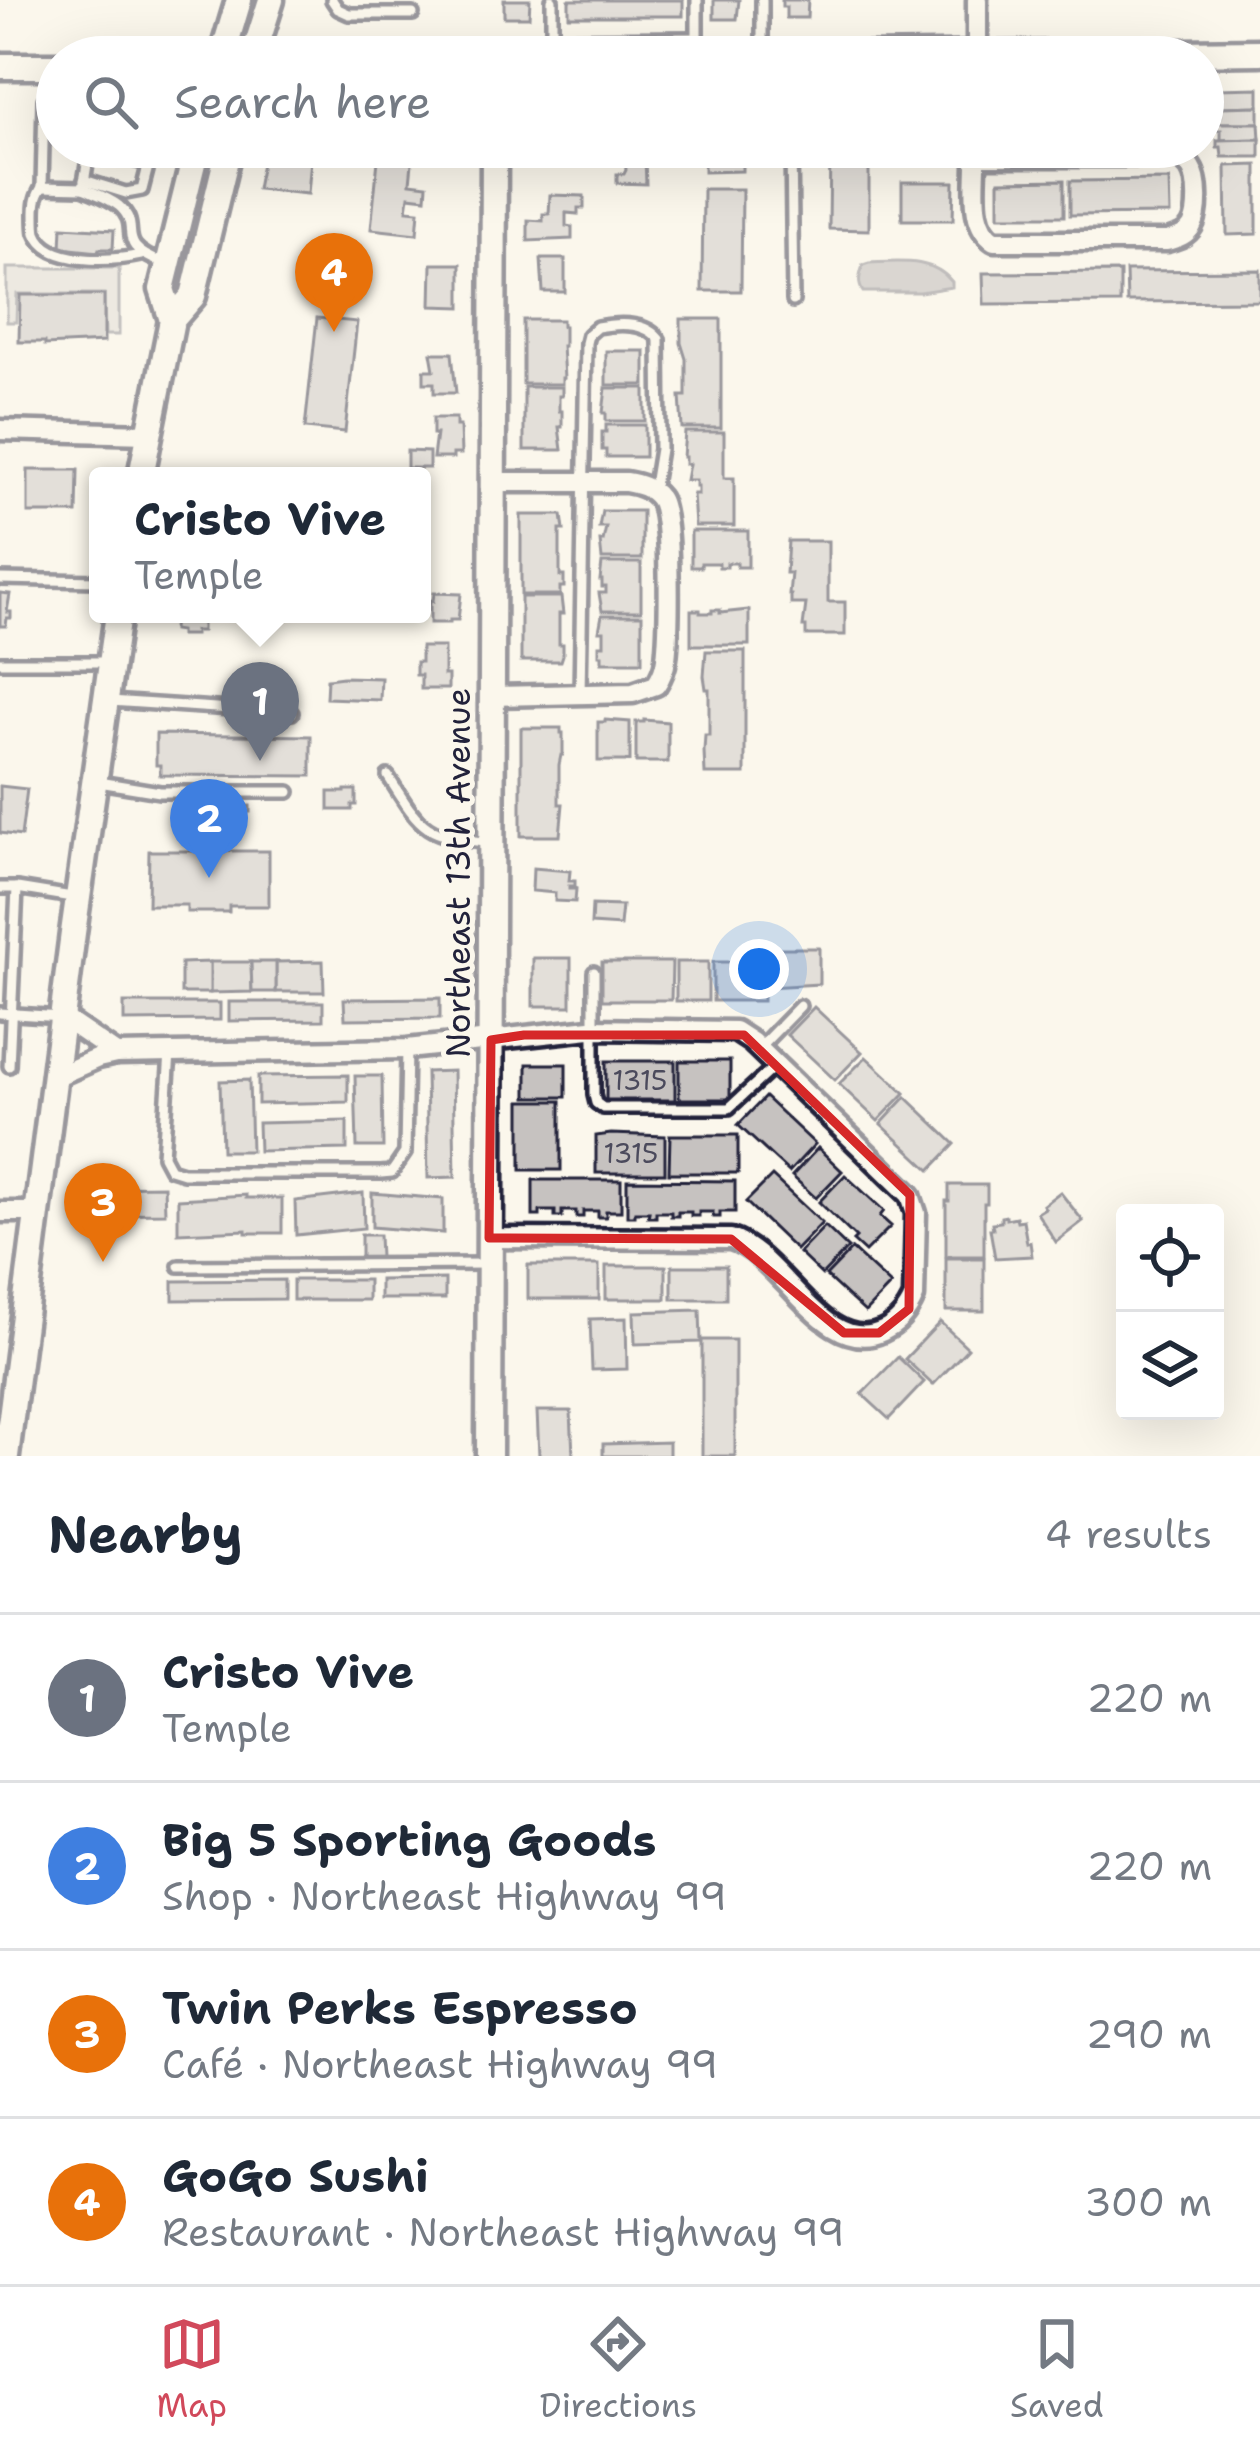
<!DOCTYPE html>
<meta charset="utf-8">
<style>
body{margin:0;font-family:"Shantell Sans",sans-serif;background:#f6f6f7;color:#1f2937}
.controls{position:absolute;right:36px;bottom:36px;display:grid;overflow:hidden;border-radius:12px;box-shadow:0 12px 48px #0002}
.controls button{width:108px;height:108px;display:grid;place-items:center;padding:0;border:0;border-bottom:3px solid #e0e1e3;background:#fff;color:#1f2937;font:60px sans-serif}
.you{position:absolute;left:759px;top:969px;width:42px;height:42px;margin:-30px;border:9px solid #fff;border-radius:50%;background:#1a73e8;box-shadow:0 0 0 18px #1a73e833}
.badge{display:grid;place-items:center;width:78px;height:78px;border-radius:50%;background:#d1495b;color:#fff;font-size:39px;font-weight:700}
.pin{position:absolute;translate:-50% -99px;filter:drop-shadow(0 3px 6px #0008)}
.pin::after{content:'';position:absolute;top:63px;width:42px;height:36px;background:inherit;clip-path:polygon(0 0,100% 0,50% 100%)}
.popup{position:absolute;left:89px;top:467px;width:342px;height:156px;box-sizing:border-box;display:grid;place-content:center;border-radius:12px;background:#fff;filter:drop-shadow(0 3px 9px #0005);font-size:39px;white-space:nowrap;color:#747a83}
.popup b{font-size:45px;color:#1f2937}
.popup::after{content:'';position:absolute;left:50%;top:100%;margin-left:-24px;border:24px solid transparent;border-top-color:#fff}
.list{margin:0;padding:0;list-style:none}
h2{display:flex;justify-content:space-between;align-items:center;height:156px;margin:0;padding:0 48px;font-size:51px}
h2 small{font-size:39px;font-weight:400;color:#747a83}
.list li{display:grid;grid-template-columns:78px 1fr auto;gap:36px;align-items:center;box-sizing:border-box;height:168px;padding:0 48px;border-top:3px solid #e0e1e3}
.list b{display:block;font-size:45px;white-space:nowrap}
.list p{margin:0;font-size:39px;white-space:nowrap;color:#747a83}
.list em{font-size:39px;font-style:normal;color:#747a83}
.icon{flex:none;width:66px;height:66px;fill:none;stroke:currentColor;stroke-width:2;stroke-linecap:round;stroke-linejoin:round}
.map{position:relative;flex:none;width:1260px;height:1456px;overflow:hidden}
.search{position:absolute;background:#fff;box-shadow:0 12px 48px #0002;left:36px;right:36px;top:36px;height:132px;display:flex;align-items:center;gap:30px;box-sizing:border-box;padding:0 42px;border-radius:66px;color:#747a83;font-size:45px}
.sheet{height:828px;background:#fff}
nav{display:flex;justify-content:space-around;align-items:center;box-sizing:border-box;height:168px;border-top:3px solid #e0e1e3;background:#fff;font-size:33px;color:#747a83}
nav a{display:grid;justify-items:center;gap:6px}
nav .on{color:#d1495b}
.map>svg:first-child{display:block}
.green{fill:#dbd8d3;stroke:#7e7d87;stroke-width:3}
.water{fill:#b1aeb0;stroke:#787681;stroke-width:3}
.building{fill:#c6c2c0;stroke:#22223b;stroke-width:3}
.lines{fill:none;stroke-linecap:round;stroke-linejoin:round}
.lane-casing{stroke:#22223b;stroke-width:18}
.street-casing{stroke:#22223b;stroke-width:27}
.secondary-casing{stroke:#22223b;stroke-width:33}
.lane{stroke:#fbf7ec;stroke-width:9}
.street{stroke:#fbf7ec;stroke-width:18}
.secondary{stroke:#fbf7ec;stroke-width:24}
.marked{fill:none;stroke:#d62828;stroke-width:9;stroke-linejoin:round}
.labels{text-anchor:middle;stroke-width:10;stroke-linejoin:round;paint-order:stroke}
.number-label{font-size:27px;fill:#4b4a5c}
.street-label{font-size:33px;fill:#22223b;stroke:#fbf7ec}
</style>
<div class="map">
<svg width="1260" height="1456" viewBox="0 0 1260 1456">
<rect width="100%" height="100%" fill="#fbf7ec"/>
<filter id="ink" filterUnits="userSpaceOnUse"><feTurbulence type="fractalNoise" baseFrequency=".00833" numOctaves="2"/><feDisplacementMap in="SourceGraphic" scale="24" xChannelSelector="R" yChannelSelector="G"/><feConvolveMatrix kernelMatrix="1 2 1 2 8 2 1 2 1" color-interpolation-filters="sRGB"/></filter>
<g filter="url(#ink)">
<polygon class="green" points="7,268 119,268 119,335 105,335 104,294 17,294 16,322 7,322"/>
<path class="water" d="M869 263C898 262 933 257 952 282V287L920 292H863C857 283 860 275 863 265Z"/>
<g class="building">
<polygon points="504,0 530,0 529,17 504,17"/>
<rect x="569" y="0" width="114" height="16"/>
<polygon points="714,0 739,0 737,19 714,19"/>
<polygon points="782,0 808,0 807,18 786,18 786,7 782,7"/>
<polygon points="1259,88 1259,106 1221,107 1221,96 1216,96 1216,89"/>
<polygon points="1259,106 1259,123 1216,123 1216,116 1221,116 1221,107"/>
<polygon points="1216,123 1259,123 1260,139 1221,140 1221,130 1216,130"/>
<polygon points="1260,139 1260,157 1222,157 1221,147 1217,147 1217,140"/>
<polygon points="119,147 148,147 141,170 114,163"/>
<polygon points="265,147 312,147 308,194 257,189"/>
<polygon points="704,147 742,147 742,171 704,172"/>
<polygon points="830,147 869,147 869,230 829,229"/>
<polygon points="379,150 413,153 410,183 427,185 426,198 409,196 407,210 419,211 417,234 371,229"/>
<polygon points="645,159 646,184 617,183 617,174 624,174 626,170 625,160"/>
<polygon points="1257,165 1257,234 1227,235 1226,166"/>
<polygon points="1064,180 1064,216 999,216 999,181"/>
<polygon points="1169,180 1170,214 1070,215 1070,181"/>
<polygon points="902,182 954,182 953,220 902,220"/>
<polygon points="703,189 742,189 741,291 702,291"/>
<polygon points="550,195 584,196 584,208 578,208 578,214 566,213 566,226 572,227 572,239 528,241 528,220 543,221 543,214 549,214"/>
<polygon points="62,227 114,230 113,249 99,249 99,252 61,248"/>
<polygon points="541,259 565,259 565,292 543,292"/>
<polygon points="432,264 461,264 461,307 431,306"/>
<polygon points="1260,270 1260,301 1127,302 1126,271"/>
<polygon points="1120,272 1120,303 984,304 983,273"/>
<polygon points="20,295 104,295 104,342 45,345 45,342 19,342"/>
<polygon points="317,318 357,322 345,432 305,428"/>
<polygon points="681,319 721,319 721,428 682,428 680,396 686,396 686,359 681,343"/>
<polygon points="523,320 562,320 562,326 564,326 564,346 562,346 564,378 562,378 562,384 523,384"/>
<rect x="606" y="351" width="39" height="34"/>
<polygon points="431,353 452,353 456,393 434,393 434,383 424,383 424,370 434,370"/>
<polygon points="524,387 562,387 562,396 559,396 559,411 562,411 562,427 559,427 562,450 524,450"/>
<polygon points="606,388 645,388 645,421 606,421 606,413 603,413"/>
<polygon points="433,418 456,418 456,426 460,426 461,454 453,454 453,458 433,458 436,434 433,434"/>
<polygon points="606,425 645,425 645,457 606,457 606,450 602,450 602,432 606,432"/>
<polygon points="685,432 724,432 724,478 734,478 734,526 695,526 693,494 698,494 698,486 696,486 696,480 686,480 689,464 685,464 685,457 683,457"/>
<polygon points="407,451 429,452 429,468 407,468"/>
<polygon points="192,468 212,468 212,473 310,476 192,476"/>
<polygon points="28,470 78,470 77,513 28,513"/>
<polygon points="602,511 642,511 642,559 602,559 600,541 603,541 606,527 599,527"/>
<polygon points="521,515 562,515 564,530 560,530 560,576 564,576 564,587 560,587 560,595 521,595"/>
<polygon points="691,531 748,531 748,567 737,567 737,563 727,563 727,567 719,567 719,563 701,563 701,567 691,567"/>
<polygon points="788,541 828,541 828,602 845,602 845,635 806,635 806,627 803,627 806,604 791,604 791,595 789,595 791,573 786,573"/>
<polygon points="602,563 641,563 641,611 602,611 599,593 606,593 606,587 602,587 602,580 600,580"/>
<polygon points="0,593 10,594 7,612 11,612 11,618 7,618 6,626 0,626"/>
<polygon points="434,593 461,594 458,620 450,620 450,623 430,623 430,600 433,601"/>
<polygon points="521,597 561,597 563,614 559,614 559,644 563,644 563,655 561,661 521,661"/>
<polygon points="691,610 700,610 700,613 712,613 712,610 720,610 720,613 749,610 749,645 691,645"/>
<polygon points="174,614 202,614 202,631 195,631 195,635 180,635 180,631 173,630"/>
<polygon points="602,615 642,615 642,662 602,662 602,655 599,655 599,645 604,645 604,631 599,631"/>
<polygon points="421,647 444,647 444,675 448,675 448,689 421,689 421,675 416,675 416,662 421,662"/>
<polygon points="706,651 745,651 745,774 705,774 704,751 705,735 709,735 709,689 706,689 704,676"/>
<polygon points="343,677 381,678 380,700 326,698 327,679"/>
<polygon points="605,720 630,722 630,761 598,761 598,722 605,722"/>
<polygon points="644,720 668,722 668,762 636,762 636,722 644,722"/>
<polygon points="521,728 561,728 561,733 563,733 563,755 561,755 559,765 559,804 563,804 560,836 521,836"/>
<polygon points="156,734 311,736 311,776 160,775 160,765 156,765"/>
<polygon points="0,786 27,789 21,836 0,833"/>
<polygon points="345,790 356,790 356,805 352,805 352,810 329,810 329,792 345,792"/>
<polygon points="250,806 250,812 244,812 245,824 220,826 220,829 198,827 198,808"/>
<polygon points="149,851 269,851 269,906 229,906 229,912 187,912 187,905 148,905"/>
<polygon points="533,868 570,871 569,881 575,881 575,886 569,886 569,889 576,889 575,902 555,901 555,893 532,891"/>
<polygon points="592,905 622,906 620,926 591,924"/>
<polygon points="768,948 819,948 819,984 768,987"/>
<rect x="533" y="958" width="38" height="48"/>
<polygon points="323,961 324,992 276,992 276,962"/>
<polygon points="210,962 251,962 252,992 210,993"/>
<polygon points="210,962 210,993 181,993 181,963"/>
<polygon points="251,962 276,962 276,992 252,992"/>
<polygon points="602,962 672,962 671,1000 602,1000"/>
<rect x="676" y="962" width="32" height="39"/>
<rect x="713" y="962" width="50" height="39"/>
<polygon points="440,998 440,1018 345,1019 344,999"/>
<polygon points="229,1002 323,1002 323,1020 229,1021"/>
<polygon points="124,1003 220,1003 220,1020 124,1021"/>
<polygon points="814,1007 862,1052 835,1080 787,1035"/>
<polygon points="866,1057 905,1093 878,1121 839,1084"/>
<rect x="606" y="1061" width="69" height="39"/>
<rect x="679" y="1061" width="51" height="38"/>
<rect x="527" y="1064" width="39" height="33"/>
<polygon points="453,1071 455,1177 428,1178 426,1072"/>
<polygon points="348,1075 348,1102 258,1104 258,1076"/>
<polygon points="355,1076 382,1076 383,1147 357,1147"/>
<polygon points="249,1080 251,1151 222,1151 220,1081"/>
<polygon points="765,1097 815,1144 789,1172 738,1125"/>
<polygon points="906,1097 955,1144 930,1170 881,1124"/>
<rect x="521" y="1101" width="40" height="69"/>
<polygon points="347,1121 347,1149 259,1151 258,1123"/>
<polygon points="611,1134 665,1136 665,1173 596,1173 596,1136"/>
<polygon points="670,1135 738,1135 738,1173 669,1173"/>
<polygon points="818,1148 842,1171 816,1198 792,1176"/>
<polygon points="845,1175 884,1211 880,1216 891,1226 865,1252 853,1241 856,1238 819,1202"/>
<polygon points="772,1176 822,1223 796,1250 746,1202"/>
<polygon points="533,1180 621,1180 621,1211 606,1211 606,1217 598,1217 598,1211 583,1211 583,1217 576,1217 576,1211 562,1211 562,1217 555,1217 555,1211 540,1211 540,1216 533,1216"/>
<polygon points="627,1180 735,1181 735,1212 720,1212 720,1217 713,1217 713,1212 699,1212 699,1216 691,1216 691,1212 678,1212 678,1216 671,1216 671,1212 656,1212 656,1217 648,1217 649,1212 635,1212 635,1216 627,1216"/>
<polygon points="949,1185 987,1185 987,1203 984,1203 984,1256 946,1256 946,1201 949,1201"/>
<polygon points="164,1186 165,1213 96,1214 96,1187"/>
<polygon points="1060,1192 1083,1221 1056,1242 1037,1213 1045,1208 1043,1205"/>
<polygon points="363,1193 364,1228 296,1235 295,1201"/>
<polygon points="372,1193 443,1199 443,1233 372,1227"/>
<polygon points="246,1195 246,1198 282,1198 282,1233 246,1233 246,1230 178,1233 178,1199"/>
<polygon points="1006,1216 1006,1219 1016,1217 1017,1221 1023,1220 1027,1243 1030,1242 1032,1256 995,1258 990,1229 993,1229 992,1223 1001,1222 1001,1217"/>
<polygon points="825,1226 848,1248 822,1275 799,1253"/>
<polygon points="361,1235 379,1235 380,1258 361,1258"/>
<polygon points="852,1249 891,1285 865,1312 826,1276"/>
<rect x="946" y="1258" width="38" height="53"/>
<rect x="528" y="1265" width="71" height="34"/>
<rect x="606" y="1266" width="60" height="33"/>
<rect x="672" y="1266" width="54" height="33"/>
<polygon points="445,1279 445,1299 380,1299 380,1280"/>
<polygon points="284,1280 284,1299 173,1300 173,1281"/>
<rect x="293" y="1280" width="75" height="20"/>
<polygon points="700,1310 701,1342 635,1344 634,1312"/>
<polygon points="626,1318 627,1369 592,1370 590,1319"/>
<polygon points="940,1322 968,1348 933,1385 905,1359"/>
<rect x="702" y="1340" width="33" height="116"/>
<polygon points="898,1357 924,1382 889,1419 862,1394"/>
<polygon points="537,1411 571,1411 573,1456 539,1456"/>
<polygon points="669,1442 669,1456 603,1456 603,1444"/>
</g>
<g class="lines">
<defs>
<g id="lane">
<polyline points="332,0 338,9 349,14 413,14"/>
<polyline points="552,0 552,57"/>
<polyline points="697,0 697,57"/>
<polyline points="762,0 762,57"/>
<polyline points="552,39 697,38"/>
<polyline points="57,91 44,100 42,187 83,188 90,147"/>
<polyline points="791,147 793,301"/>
<polyline points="84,180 126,193 142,190 153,147"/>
<path d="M42 187C36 197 35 202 35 214 35 218 35 229 36 233 48 266 113 261 141 255"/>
<path d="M83 188C94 193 109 198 119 206 145 229 110 243 163 263"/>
<polyline points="0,579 98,581"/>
<polyline points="0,662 110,662"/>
<path d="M580 694 586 343 588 335 597 327C618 323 645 321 659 339L660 449 653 492"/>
<polyline points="110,701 292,713"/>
<path d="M388 776C423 832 424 835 491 843"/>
<polyline points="99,782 160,792 289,792"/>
<polyline points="0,888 17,888 78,898"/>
<polyline points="594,972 594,1095 596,1103 603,1108 729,1108 776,1065"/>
<polyline points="0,1013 62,1017"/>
<polyline points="759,1048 800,1006"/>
<polyline points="170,1053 163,1156 170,1169 183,1173 381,1173 392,1172 405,1153 407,1049"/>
<polyline points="9,1066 17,888"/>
<polyline points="179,1266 489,1264"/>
</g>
<g id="street">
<polyline points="977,57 977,0"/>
<path d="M976 156H1176C1183 160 1187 161 1191 168 1199 180 1199 214 1192 226 1186 236 1177 238 1167 241H994C968 224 977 184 976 156V147"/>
<polyline points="0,430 148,434"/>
<path d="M491 696 633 693 656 685C662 676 665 669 666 659 669 633 672 514 659 498 651 487 638 484 626 482H493"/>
<polyline points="62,1017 116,1054"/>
<path d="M55 1077 98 1058 116 1054 407 1049 590 1029 735 1031 752 1042 910 1195 916 1213 914 1297C908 1311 898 1324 883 1331 825 1359 781 1254 731 1239L489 1238"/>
<polyline points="0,1212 38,1212"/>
</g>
<g id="secondary">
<polyline points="222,57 239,0"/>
<polyline points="253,57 271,0"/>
<polyline points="280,57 312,57"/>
<polyline points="861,57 1260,52"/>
<polyline points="0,66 57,66"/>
<polyline points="172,320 162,289 197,147"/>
<polyline points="141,476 172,320 193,296 229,147"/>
<polyline points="6,1456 73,933 118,614"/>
<polyline points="489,1456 494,147"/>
</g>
</defs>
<use href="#lane" class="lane-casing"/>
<use href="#street" class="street-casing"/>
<use href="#secondary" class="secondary-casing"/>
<use href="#lane" class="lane"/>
<use href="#street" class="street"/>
<use href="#secondary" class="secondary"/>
</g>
</g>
<path d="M0 0H1260V1456H0ZM524 1035H744L910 1195 909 1309 879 1333H844L731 1239 489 1238 491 1040Z" fill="#fbf7ec" fill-opacity=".55" fill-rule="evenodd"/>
<path class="marked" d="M524 1035H744L910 1195 909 1309 879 1333H844L731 1239 489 1238 491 1040Z"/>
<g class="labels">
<g class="number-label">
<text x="640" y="1090">1315</text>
<text x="631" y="1163">1315</text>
</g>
<g class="street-label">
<text transform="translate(458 873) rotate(-90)" y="12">Northeast 13th Avenue</text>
</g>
</g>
</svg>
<div class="controls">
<button><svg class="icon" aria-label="locate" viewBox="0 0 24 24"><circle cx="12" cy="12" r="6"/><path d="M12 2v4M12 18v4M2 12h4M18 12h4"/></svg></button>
<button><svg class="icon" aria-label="layers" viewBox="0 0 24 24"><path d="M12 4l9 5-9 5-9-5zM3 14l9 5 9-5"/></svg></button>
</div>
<div class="you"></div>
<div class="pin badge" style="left:260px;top:761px;background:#6b7280">1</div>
<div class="popup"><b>Cristo Vive</b>Temple</div>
<div class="pin badge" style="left:209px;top:878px;background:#3f7fe0">2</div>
<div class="pin badge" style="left:103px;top:1262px;background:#e8710a">3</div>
<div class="pin badge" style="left:334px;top:332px;background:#e8710a">4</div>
<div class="search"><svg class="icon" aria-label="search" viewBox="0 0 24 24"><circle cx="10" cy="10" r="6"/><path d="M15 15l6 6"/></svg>Search here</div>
</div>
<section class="sheet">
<h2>Nearby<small>4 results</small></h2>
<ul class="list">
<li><span class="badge" style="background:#6b7280">1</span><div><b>Cristo Vive</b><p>Temple</p></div><em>220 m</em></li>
<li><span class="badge" style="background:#3f7fe0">2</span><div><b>Big 5 Sporting Goods</b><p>Shop · Northeast Highway 99</p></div><em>220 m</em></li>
<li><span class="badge" style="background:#e8710a">3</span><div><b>Twin Perks Espresso</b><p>Café · Northeast Highway 99</p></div><em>290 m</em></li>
<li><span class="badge" style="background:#e8710a">4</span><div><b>GoGo Sushi</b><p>Restaurant · Northeast Highway 99</p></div><em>300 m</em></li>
</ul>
</section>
<nav>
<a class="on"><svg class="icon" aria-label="map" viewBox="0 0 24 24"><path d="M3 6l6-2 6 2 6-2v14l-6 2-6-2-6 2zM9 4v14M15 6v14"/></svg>Map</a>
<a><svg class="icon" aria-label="directions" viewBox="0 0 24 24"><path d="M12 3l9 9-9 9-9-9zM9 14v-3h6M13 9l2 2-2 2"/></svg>Directions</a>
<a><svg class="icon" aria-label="saved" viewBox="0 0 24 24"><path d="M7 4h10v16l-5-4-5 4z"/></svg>Saved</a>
</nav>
